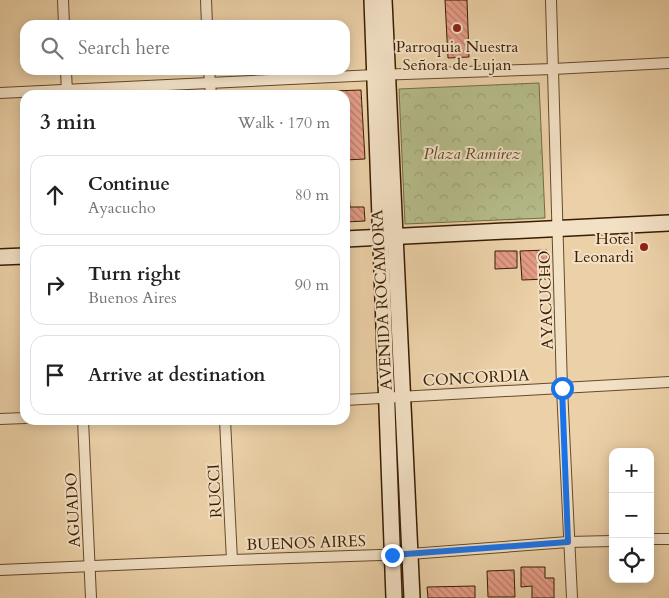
<!DOCTYPE html>
<meta charset="utf-8">
<style>
body{margin:0;font-family:Cardo,serif;background:#f2f2f2;color:#222}
.controls{position:absolute;right:15px;bottom:15px;display:grid;overflow:hidden;border-radius:10px;box-shadow:0 2px 12px #0003}
.controls button{width:45px;height:45px;display:grid;place-items:center;padding:0;border:0;border-bottom:1px solid #e0e0e0;background:#fff;color:#222;font:25px sans-serif}
.stop{position:absolute;width:15px;height:15px;margin:-11px;border:4px solid #1a73e8;border-radius:50%;background:#fff}
.stop.end{background:#1a73e8;border-color:#fff;box-shadow:0 1px 5px #0008}
.list{margin:0;padding:0;list-style:none}
h2{display:flex;justify-content:space-between;align-items:center;height:65px;margin:0;padding:0 20px;font-size:21px}
h2 small{font-size:16px;font-weight:400;color:#767676}
.list li{display:grid;grid-template-columns:32px 1fr auto;gap:15px;align-items:center;box-sizing:border-box;height:80px;margin:0 10px 10px;padding:0 10px;border:1px solid #e0e0e0;border-radius:15px}
.list b{display:block;font-size:19px;white-space:nowrap}
.list p{margin:0;font-size:16px;white-space:nowrap;color:#767676}
.list em{font-size:16px;font-style:normal;color:#767676}
.icon{flex:none;width:28px;height:28px;fill:none;stroke:currentColor;stroke-width:2;stroke-linecap:round;stroke-linejoin:round}
.map{position:relative;flex:none;width:669px;height:598px;overflow:hidden}
.search{position:absolute;background:#fff;box-shadow:0 2px 12px #0003;left:20px;top:20px;width:330px;height:55px;display:flex;align-items:center;gap:12px;box-sizing:border-box;padding:0 18px;border-radius:15px;color:#767676;font-size:19px}
.panel{position:absolute;background:#fff;box-shadow:0 2px 12px #0003;left:20px;top:90px;width:330px;height:335px;border-radius:15px}
.map>svg:first-child{display:block}
.forest{fill:url(#forest-crowns);stroke:#766c45}
.building{fill:url(#building-back-hatch);stroke:#381d00}
.lines{fill:none;stroke-linecap:round;stroke-linejoin:round}
.street-casing{stroke:#654a2a;stroke-width:12}
.secondary-casing{stroke:#381d00;stroke-width:18}
.street{stroke:#f3e1c6;stroke-width:10}
.secondary{stroke:#f3e1c6;stroke-width:15}
.route{stroke:#1a73e8;stroke-width:6}
.poi-dot{fill:#8f2418;stroke:#f3e1c6;stroke-width:2}
.labels{text-anchor:middle;stroke-width:4;stroke-linejoin:round;paint-order:stroke}
.poi-label{font-size:16px;fill:#381d00;stroke:#f3e1c6}
.park-label{font-size:16px;font-style:italic;fill:#574522;stroke:#f3e1c6}
.street-label{font-size:16px;fill:#381d00;stroke:#f3e1c6}
</style>
<div class="map">
<svg width="669" height="598" viewBox="0 0 669 598">
<defs>
<pattern id="forest-crowns" width="20" height="18" patternUnits="userSpaceOnUse" patternTransform="scale(1.25)"><rect width="20" height="18" fill="#b5bc8a"/><path d="M2 6a3 3 0 1 1 6 0M12 15a3 3 0 1 1 6 0" fill="none" stroke="#9ca175"/></pattern>
<pattern id="building-back-hatch" width="6" height="6" patternUnits="userSpaceOnUse" patternTransform="scale(1.25)"><rect width="6" height="6" fill="#e69d88"/><path d="M-1 5l2 2M0 0l6 6M5-1l2 2" fill="none" stroke="#bb7f6d"/></pattern>
</defs>
<rect width="100%" height="100%" fill="#ecd1a8"/>
<filter id="stains"><feTurbulence type="fractalNoise" baseFrequency=".004" numOctaves="4"/><feColorMatrix values="0 0 0 0 .2 0 0 0 0 .09 0 0 0 0 .02 0 0 0 .5 -.17"/></filter>
<radialGradient id="worn" r=".72"><stop offset=".6" stop-color="#630" stop-opacity="0"/><stop offset="1" stop-color="#630" stop-opacity=".3"/></radialGradient>
<polygon class="forest" points="539,83 545,218 405,224 399,89"/>
<g class="building">
<polygon points="445,0 467,0 469,57 448,58"/>
<polygon points="361,90 365,159 345,160 345,95 246,94"/>
<polygon points="345,160 347,160 350,207 364,207 365,221 345,222"/>
<polygon points="547,250 548,279 522,280 520,251"/>
<polygon points="495,251 517,251 517,268 495,269"/>
<polygon points="521,567 545,567 545,578 554,578 554,598 532,598 532,586 521,587"/>
<polygon points="514,570 515,597 488,597 487,571"/>
<polygon points="475,586 475,598 428,598 427,587"/>
</g>
<g class="lines">
<defs>
<g id="street">
<polyline points="63,0 64,25"/>
<polyline points="206,0 207,25"/>
<polyline points="551,0 562,388 572,598"/>
<polyline points="66,70 67,94"/>
<polyline points="209,70 211,95"/>
<polyline points="0,93 375,75 553,69 669,63"/>
<polyline points="345,400 669,382"/>
<polyline points="0,419 25,418"/>
<polyline points="83,420 91,598"/>
<polyline points="225,420 232,560"/>
<polyline points="650,539 669,539"/>
<polyline points="0,570 232,560 410,554 568,542 613,541"/>
</g>
<g id="secondary">
<polyline points="372,0 394,598"/>
<polyline points="384,0 412,598"/>
<polyline points="345,239 669,223"/>
<polyline points="0,257 25,256"/>
</g>
</defs>
<use href="#street" class="street-casing"/>
<use href="#secondary" class="secondary-casing"/>
<use href="#street" class="street"/>
<use href="#secondary" class="secondary"/>
</g>
<g class="lines">
<polyline class="route" points="392,555 568,542 562,388"/>
</g>
<g class="poi-dot">
<circle cx="457" cy="28" r="5"/>
<circle cx="644" cy="247" r="5"/>
</g>
<g class="labels">
<g class="poi-label">
<text x="457" y="52">Parroquia Nuestra<tspan x="457" dy="18">Señora de Lujan</tspan></text>
<text x="634" y="244" text-anchor="end">Hotel<tspan x="634" dy="18">Leonardi</tspan></text>
</g>
<g class="park-label">
<text x="472" y="159">Plaza Ramírez</text>
</g>
<g class="street-label">
<text transform="translate(381 300) rotate(-93)" y="6">AVENIDA ROCAMORA</text>
<text transform="translate(545 300) rotate(-92)" y="6">AYACUCHO</text>
<text transform="translate(476 377) rotate(-3)" y="6">CONCORDIA</text>
<text transform="translate(214 491) rotate(-93)" y="6">RUCCI</text>
<text transform="translate(72 510) rotate(-93)" y="6">AGUADO</text>
<text transform="translate(306 542) rotate(-2)" y="6">BUENOS AIRES</text>
</g>
</g>
<rect width="100%" height="100%" filter="url(#stains)"/>
<rect width="100%" height="100%" fill="url(#worn)"/>
</svg>
<div class="controls">
<button>+</button>
<button>−</button>
<button><svg class="icon" aria-label="locate" viewBox="0 0 24 24"><circle cx="12" cy="12" r="6"/><path d="M12 2v4M12 18v4M2 12h4M18 12h4"/></svg></button>
</div>
<div class="stop" style="left:562px;top:388px"></div>
<div class="stop end" style="left:392px;top:555px"></div>
<div class="search"><svg class="icon" aria-label="search" viewBox="0 0 24 24"><circle cx="10" cy="10" r="6"/><path d="M15 15l6 6"/></svg>Search here</div>
<section class="panel">
<h2>3 min<small>Walk · 170 m</small></h2>
<ul class="list">
<li><svg class="icon" aria-label="ahead" viewBox="0 0 24 24"><path d="M12 20V5M6 11l6-6 6 6"/></svg><div><b>Continue</b><p>Ayacucho</p></div><em>80 m</em></li>
<li><svg class="icon" aria-label="right" viewBox="0 0 24 24"><path d="M7 20v-9h11M14 6l5 5-5 5"/></svg><div><b>Turn right</b><p>Buenos Aires</p></div><em>90 m</em></li>
<li><svg class="icon" aria-label="arrive" viewBox="0 0 24 24"><path d="M6 21V4h12l-3 4 3 4H6"/></svg><div><b>Arrive at destination</b></div></li>
</ul>
</section>
</div>
